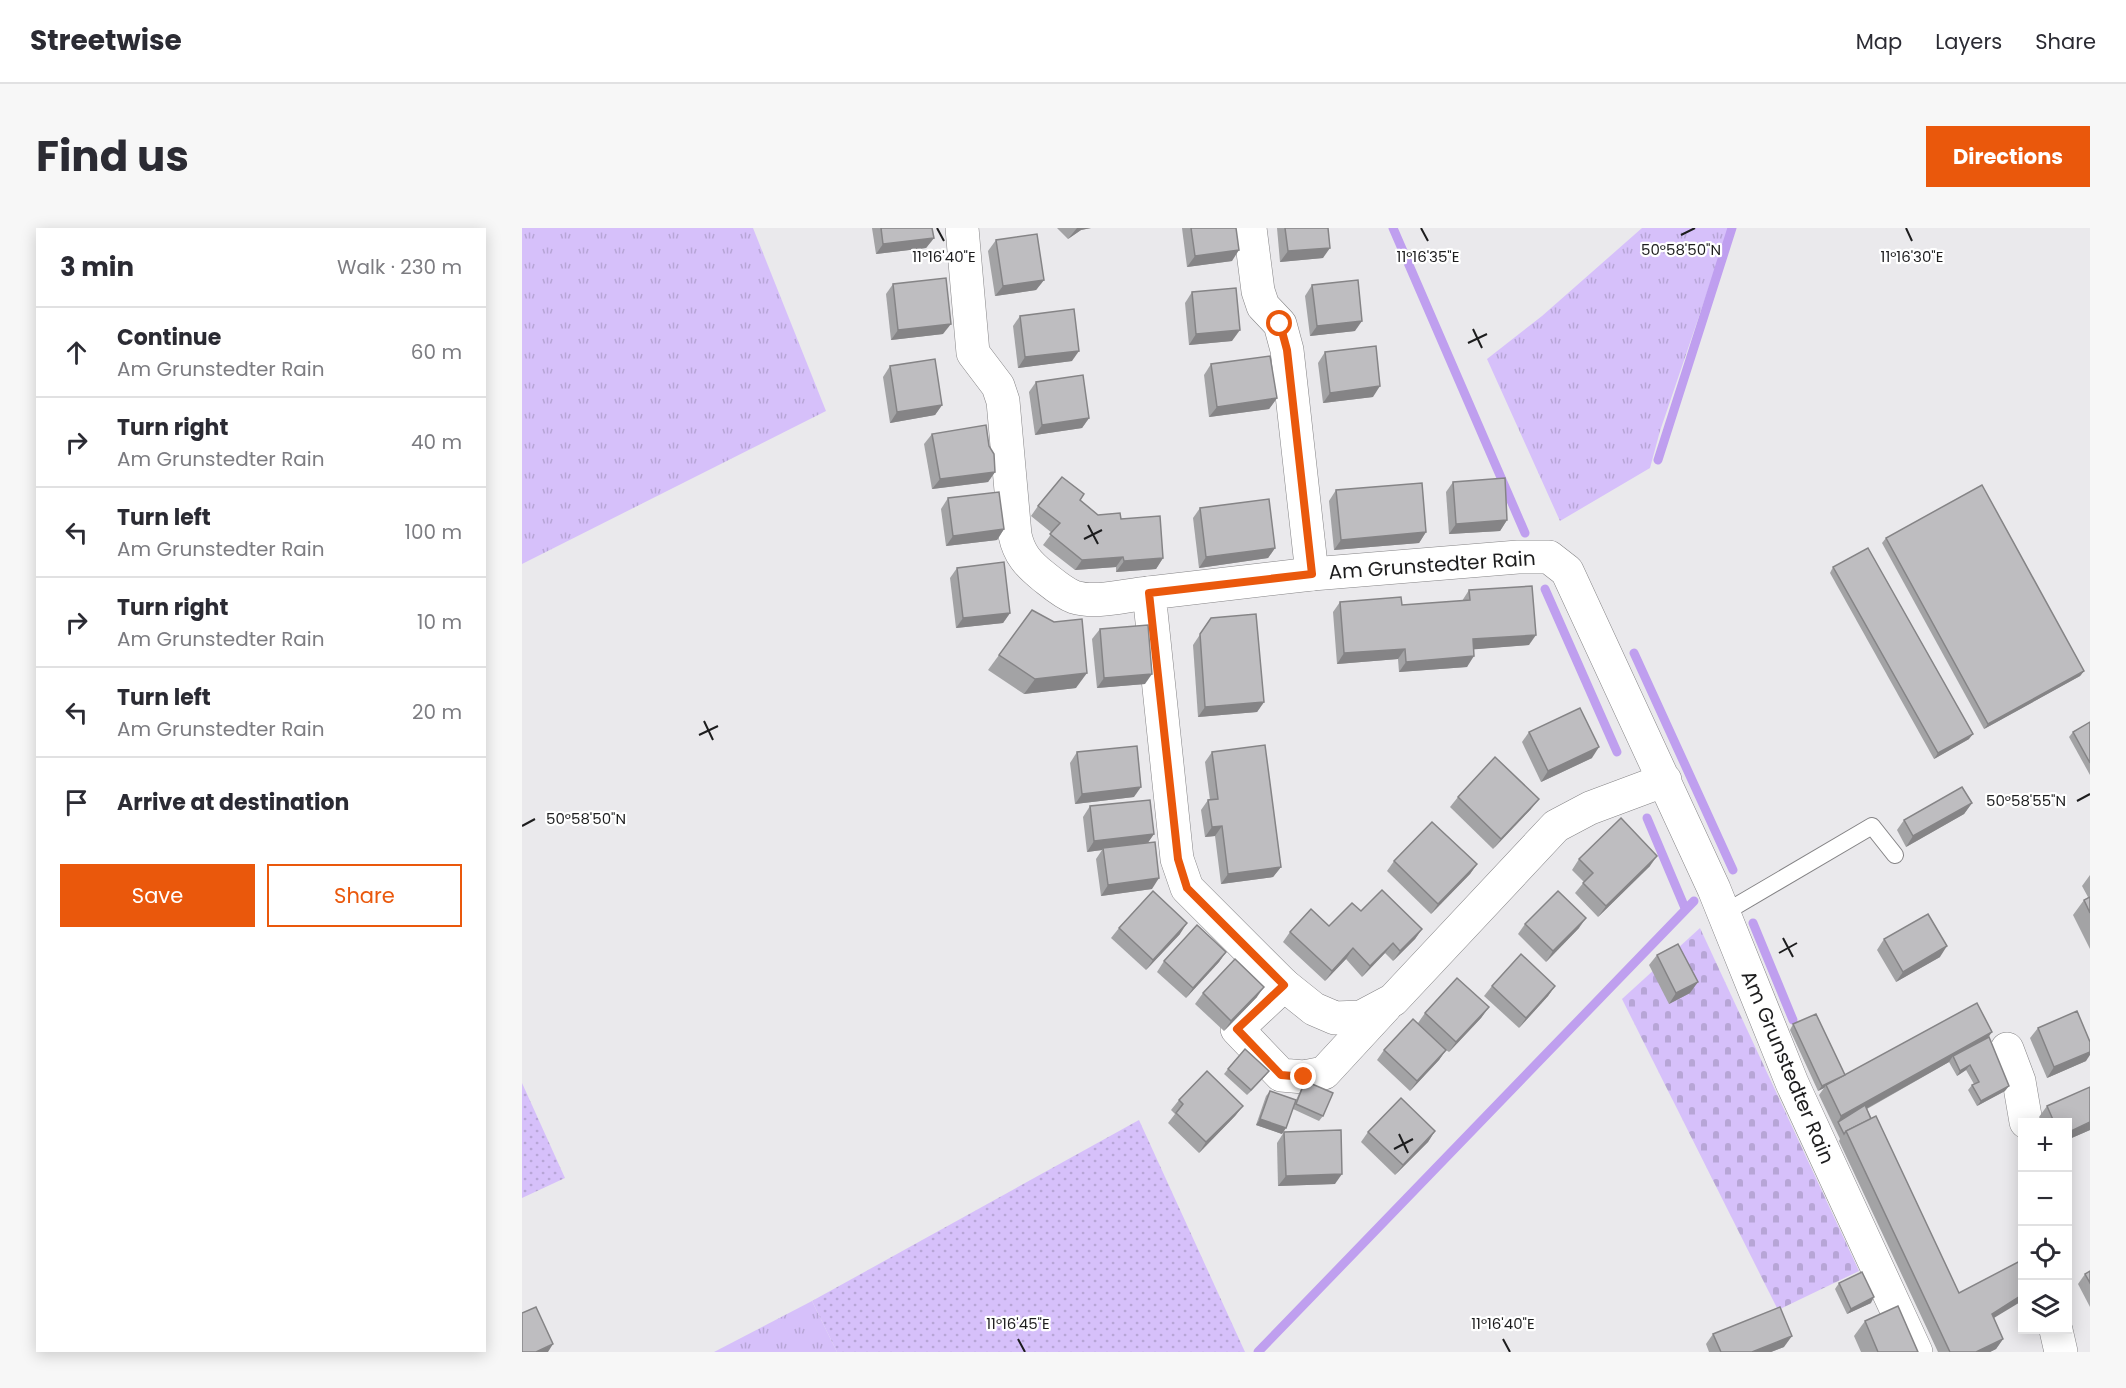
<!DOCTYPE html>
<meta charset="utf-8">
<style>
body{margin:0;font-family:Poppins,sans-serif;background:#f7f7f7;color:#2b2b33}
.controls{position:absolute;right:18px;bottom:18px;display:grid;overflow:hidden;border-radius:0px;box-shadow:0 3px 15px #0003}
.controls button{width:54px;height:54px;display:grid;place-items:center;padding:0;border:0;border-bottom:2px solid #e1e1e2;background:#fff;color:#2b2b33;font:30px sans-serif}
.stop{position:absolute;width:18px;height:18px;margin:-14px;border:4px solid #ea580c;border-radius:50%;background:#fff}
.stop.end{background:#ea580c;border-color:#fff;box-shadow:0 2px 6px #0008}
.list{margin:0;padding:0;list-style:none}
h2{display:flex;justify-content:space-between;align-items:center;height:78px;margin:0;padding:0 24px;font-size:26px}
h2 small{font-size:20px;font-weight:400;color:#7c7c81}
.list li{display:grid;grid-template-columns:39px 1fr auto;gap:18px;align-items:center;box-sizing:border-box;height:90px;padding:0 24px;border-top:2px solid #e1e1e2}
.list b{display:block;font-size:22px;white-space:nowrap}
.list p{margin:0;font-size:20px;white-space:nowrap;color:#7c7c81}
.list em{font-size:20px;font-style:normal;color:#7c7c81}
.actions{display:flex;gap:12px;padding:18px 24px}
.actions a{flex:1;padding:14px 0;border:2px solid #ea580c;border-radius:0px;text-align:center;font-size:21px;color:#ea580c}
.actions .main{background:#ea580c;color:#fff}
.icon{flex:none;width:33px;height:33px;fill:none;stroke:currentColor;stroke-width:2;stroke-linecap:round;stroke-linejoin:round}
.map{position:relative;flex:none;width:1568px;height:1124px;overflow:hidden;border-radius:0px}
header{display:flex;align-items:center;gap:36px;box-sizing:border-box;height:84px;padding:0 30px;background:#fff;border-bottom:2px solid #e1e1e2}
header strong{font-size:28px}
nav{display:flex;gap:33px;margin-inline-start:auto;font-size:21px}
.intro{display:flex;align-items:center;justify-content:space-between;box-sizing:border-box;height:144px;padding:0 36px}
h1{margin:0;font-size:42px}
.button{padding:15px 27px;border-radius:0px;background:#ea580c;color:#fff;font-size:21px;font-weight:700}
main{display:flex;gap:36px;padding:0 36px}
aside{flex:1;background:#fff;border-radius:0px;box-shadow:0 3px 15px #0003}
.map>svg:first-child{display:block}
.grass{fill:url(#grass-tufts)}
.cemetery{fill:url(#cemetery-stones)}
.garden{fill:url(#garden-dots)}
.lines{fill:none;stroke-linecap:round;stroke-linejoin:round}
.stream{stroke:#bf9fef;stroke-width:9}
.lane-casing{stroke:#858486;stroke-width:18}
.street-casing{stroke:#858486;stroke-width:34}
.lane{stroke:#fff;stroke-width:16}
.street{stroke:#fff;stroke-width:33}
.wall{fill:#a3a3a5}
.shaded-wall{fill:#858486}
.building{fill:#bebdc0;stroke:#858486;stroke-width:1.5}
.route{stroke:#ea580c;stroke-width:8}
.ticks{fill:none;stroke:#1d1d1e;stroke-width:2}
.labels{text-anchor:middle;stroke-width:4.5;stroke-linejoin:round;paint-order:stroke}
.street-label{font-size:20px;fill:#1d1d1e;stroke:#fff}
.ticks-label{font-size:15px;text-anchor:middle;fill:#1d1d1e;stroke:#fff;stroke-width:4.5;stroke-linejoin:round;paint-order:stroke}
</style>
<header>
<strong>Streetwise</strong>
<nav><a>Map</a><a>Layers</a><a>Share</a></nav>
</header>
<div class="intro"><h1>Find us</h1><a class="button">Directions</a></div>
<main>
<aside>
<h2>3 min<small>Walk · 230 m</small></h2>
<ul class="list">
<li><svg class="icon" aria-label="ahead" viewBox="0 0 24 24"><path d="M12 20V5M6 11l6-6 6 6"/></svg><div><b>Continue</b><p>Am Grunstedter Rain</p></div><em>60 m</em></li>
<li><svg class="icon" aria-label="right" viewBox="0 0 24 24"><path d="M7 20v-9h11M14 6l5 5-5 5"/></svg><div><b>Turn right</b><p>Am Grunstedter Rain</p></div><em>40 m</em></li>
<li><svg class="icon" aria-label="left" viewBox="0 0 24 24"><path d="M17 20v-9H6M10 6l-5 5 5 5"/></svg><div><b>Turn left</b><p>Am Grunstedter Rain</p></div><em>100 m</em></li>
<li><svg class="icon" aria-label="right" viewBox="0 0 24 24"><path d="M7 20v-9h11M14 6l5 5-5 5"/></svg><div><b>Turn right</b><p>Am Grunstedter Rain</p></div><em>10 m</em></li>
<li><svg class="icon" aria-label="left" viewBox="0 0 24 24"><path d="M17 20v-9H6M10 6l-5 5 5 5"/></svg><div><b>Turn left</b><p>Am Grunstedter Rain</p></div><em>20 m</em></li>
<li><svg class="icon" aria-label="arrive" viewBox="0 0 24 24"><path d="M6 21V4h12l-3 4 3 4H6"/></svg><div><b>Arrive at destination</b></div></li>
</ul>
<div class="actions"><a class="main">Save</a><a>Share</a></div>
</aside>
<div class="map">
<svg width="1568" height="1124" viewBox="0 0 1568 1124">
<defs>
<pattern id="grass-tufts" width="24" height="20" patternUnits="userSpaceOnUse" patternTransform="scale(1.5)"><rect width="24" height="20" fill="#d6c0fa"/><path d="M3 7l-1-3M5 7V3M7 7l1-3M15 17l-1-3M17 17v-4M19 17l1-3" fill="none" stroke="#b7a5d6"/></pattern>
<pattern id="cemetery-stones" width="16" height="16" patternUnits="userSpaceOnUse" patternTransform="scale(1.5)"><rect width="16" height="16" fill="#d6c0fa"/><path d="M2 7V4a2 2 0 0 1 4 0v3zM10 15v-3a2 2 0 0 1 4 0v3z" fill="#b7a5d6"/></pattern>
<pattern id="garden-dots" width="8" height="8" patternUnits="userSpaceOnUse" patternTransform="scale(1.5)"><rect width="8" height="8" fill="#d6c0fa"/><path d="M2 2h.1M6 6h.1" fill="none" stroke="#b7a5d6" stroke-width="1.8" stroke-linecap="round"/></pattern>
</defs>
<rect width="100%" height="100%" fill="#eae9ec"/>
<g class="grass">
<polygon points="0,0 231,0 304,183 0,336"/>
<polygon points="1120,0 1207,0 1138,203 1128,240 1038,293 965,131 1020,88"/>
<polygon points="290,1073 315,1124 192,1124"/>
</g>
<polygon class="cemetery" points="1178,700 1337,1043 1256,1082 1100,771"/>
<g class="garden">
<polygon points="0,855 43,950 0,970"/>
<polygon points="617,892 723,1124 315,1124 290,1073"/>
</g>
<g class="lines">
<g class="stream">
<polyline points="871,0 1003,305"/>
<polyline points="1136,232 1210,0"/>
<polyline points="1023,361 1095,524"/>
<polyline points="1112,425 1211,642"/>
<polyline points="1125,590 1163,680"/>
<polyline points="1231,695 1271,792"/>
<polyline points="736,1124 1172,673"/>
</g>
<defs>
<polyline id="lane" points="1202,685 1350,598 1373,627"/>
<g id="street">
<path d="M440 0 451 125 476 158 481 173 493 307C497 326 506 336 521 348 530 355 541 365 552 369 574 376 604 367 627 365"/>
<polyline points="728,0 736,63 741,78 758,96 765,122 790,346"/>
<polyline points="1143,552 1068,580 1034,598 871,772 839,789 813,790 792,781 762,757 665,660 655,631 627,365 790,346 996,329 1027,329 1045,343 1192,661 1270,855 1394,1124"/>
<polyline points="762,757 715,801 759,847 782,849 802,845 863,779"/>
<polyline points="1485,821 1497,853 1504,894"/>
<polyline points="1534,1102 1539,1124"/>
</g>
</defs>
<use href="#lane" class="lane-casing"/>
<use href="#street" class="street-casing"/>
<use href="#lane" class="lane"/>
<use href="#street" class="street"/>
</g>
<g class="wall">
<polygon points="350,0 410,0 412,10 404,20 354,26"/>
<polygon points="535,0 569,0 559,2 546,11"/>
<polygon points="660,0 714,0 710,33 665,39"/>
<polygon points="755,0 806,0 801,30 758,34"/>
<polygon points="474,12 522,52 514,62 473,68 466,23"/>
<polygon points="371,56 421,106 369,112 364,66"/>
<polygon points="790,57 833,103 788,108 783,68"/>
<polygon points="670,64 710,113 667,117 663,75"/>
<polygon points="498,88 550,133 496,140 491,98"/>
<polygon points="803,124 851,169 801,175 796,135"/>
<polygon points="689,136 755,170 747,181 687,189 682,147"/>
<polygon points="368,138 420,177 413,187 368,195 361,149"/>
<polygon points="514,154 567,190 560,200 513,207 507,164"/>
<polygon points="410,206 467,218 473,244 466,254 410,261 402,216"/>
<polygon points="931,254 985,292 978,303 927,306 924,264"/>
<polygon points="814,262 904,304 897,315 812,322 807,273"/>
<polygon points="426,270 482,301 475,312 424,318 419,281"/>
<polygon points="558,272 576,287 599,291 641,330 634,341 594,344 594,339 553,342 521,317 530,305 509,288 516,278"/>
<polygon points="678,280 753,320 746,330 677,340 671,290"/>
<polygon points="1364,310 1562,443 1558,448 1462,501 1360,315"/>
<polygon points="1311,339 1447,511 1412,531 1308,345"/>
<polygon points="435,340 488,385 481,395 434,400 428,350"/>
<polygon points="947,362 1007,417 952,421 945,439 877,444 876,431 815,436 811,384 818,374 880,377 940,373"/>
<polygon points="689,390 742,474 735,484 676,489 671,417"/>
<polygon points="578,401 623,456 575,460 570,411"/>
<polygon points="477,427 554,460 502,466 466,442"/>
<polygon points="1568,494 1568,547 1547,509 1551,504"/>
<polygon points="1007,504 1070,530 1019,554 1000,514"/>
<polygon points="555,524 612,569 553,576 548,535"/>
<polygon points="690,524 759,639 751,649 699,656 693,608 683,609 679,582 686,572 688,572 683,534"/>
<polygon points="936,569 1009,581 971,621 928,579"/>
<polygon points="1450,575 1442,586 1384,619 1375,602 1382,592"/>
<polygon points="568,578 632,606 626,614 630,661 579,668 574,631 580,622 565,624 561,589"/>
<polygon points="1057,631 1128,638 1076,689 1053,665 1062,654 1050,642"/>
<polygon points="872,633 955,636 948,646 909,686 865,643"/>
<polygon points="1568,647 1568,721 1551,687 1562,672 1566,669 1560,658"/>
<polygon points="839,683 900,701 893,711 871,733 863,725 840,749 824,731 803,753 761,714 768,704 807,698"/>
<polygon points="1003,696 1057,700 1024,734 996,706"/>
<polygon points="597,700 658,706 624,742 589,710"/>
<polygon points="1362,711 1418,729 1374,754 1355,722"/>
<polygon points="704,724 697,734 664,770 635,744 642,733"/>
<polygon points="1135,727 1168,765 1147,776 1127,737"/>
<polygon points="970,758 1033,758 1026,768 997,800 962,768"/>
<polygon points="681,765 735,769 702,803 673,776"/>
<polygon points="967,779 959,790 927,824 924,822 917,832 888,863 855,832 862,822 896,795 903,785"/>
<polygon points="1271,796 1323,847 1467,809 1483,863 1455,878 1446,862 1450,857 1452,856 1444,842 1435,848 1427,834 1345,881 1437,1065 1472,1091 1481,1111 1474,1121 1468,1124 1416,1124 1317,913 1318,911 1297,867 1302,860 1296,863 1268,802"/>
<polygon points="1516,800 1564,833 1525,850 1508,810"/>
<polygon points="706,841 743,848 725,867 702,846"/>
<polygon points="783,853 801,888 797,893 771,881 760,906 734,897 744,868 748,863 774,872 780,859"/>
<polygon points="657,872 721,878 713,888 677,925 646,895 653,886 649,882"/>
<polygon points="1525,878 1568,902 1545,912 1545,894 1520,894 1517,889"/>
<polygon points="913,903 906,914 873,947 839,914 846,904"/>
<polygon points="762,904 813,956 756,958 755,915"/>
<polygon points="1568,1043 1568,1079 1556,1056 1563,1046"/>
<polygon points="1317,1055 1349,1075 1325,1086 1313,1061"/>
<polygon points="1343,1093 1396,1124 1339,1124 1332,1108"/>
<polygon points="1191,1106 1262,1119 1249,1124 1187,1124 1184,1116"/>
</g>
<g class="shaded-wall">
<polygon points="555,0 569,0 559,2 546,11"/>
<polygon points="412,10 404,20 354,26 361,16"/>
<polygon points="808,20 801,30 758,34 766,23"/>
<polygon points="717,22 710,33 665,39 673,28"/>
<polygon points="522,52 514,62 473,68 481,58"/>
<polygon points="840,93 833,103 788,108 795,98"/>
<polygon points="429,96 421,106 369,112 376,102"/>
<polygon points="718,102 710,113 667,117 674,106"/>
<polygon points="557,123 550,133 496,140 503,129"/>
<polygon points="858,158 851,169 801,175 808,165"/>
<polygon points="755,170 747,181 687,189 695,179"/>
<polygon points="420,177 413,187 368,195 375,184"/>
<polygon points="567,190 560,200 513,207 520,197"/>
<polygon points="473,244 466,254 410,261 418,251"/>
<polygon points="985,292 978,303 927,306 934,296"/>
<polygon points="482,301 475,312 424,318 431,308"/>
<polygon points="904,304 897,315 812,322 819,312"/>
<polygon points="753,320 746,330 677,340 684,329"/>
<polygon points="601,329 594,339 553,342 560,332"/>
<polygon points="641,330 634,341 594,344 602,333"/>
<polygon points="488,385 481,395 434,400 441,390"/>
<polygon points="1014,407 1007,417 944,422 951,411"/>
<polygon points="883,421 876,431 815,436 822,425"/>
<polygon points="952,428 945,439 877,444 884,434"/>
<polygon points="1562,443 1558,448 1462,501 1466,496"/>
<polygon points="565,445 554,460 502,466 513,451"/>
<polygon points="630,446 623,456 575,460 582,450"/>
<polygon points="742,474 735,484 676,489 683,479"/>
<polygon points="1451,506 1447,511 1412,531 1416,525"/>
<polygon points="1077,519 1070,530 1019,554 1026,543"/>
<polygon points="619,559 612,569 553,576 560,566"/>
<polygon points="1017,571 1009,581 971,621 979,611"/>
<polygon points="1450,575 1442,586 1384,619 1391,608"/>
<polygon points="700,598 693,608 683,609 690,599"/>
<polygon points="632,606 625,616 581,620 580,622 565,624 572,613"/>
<polygon points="1135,628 1128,638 1076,689 1084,678"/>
<polygon points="955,636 948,646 909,686 916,676"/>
<polygon points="759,639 751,649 699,656 706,646"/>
<polygon points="637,650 630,661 579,668 586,657"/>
<polygon points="1064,690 1057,700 1024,734 1031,723"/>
<polygon points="665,695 658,706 624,742 631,732"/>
<polygon points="900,701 893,711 871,733 878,723"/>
<polygon points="871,715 863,725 840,749 848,738"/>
<polygon points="1425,718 1418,729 1374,754 1381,744"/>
<polygon points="831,720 824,731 803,753 810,743"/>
<polygon points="704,724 697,734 664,770 671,760"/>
<polygon points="1176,754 1168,765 1147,776 1154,765"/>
<polygon points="1033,758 1026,768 997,800 1004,790"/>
<polygon points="742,759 735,769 702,803 709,793"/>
<polygon points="967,779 959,790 927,824 934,814"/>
<polygon points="1470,804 1463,814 1431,828 1427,834 1317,896 1316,894 1319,888"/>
<polygon points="924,822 917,832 888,863 895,853"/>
<polygon points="1568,824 1568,827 1564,833 1525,850 1532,839"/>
<polygon points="1448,837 1444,842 1435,848 1438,843"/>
<polygon points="747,843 743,848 725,867 729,862"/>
<polygon points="1323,847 1304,857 1302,860 1296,863 1300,858"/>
<polygon points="1487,858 1483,863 1455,878 1459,873"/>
<polygon points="721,878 713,888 677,925 684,914"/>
<polygon points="738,891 764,900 760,906 734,897"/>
<polygon points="1568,894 1568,902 1545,912 1545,905"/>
<polygon points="913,903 906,914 873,947 881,937"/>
<polygon points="820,946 813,956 756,958 764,948"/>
<polygon points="1500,1067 1500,1073 1462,1096 1470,1086"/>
<polygon points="1352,1069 1349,1075 1325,1086 1329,1081"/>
<polygon points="1270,1108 1262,1119 1249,1124 1230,1124"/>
<polygon points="1481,1111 1474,1121 1468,1124 1454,1124"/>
<polygon points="31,1116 26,1124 14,1124"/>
</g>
<g class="building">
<polygon points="359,0 410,0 412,10 361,16"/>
<polygon points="669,0 714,0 717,22 673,28"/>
<polygon points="763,0 806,0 808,20 766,23"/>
<polygon points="515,6 522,52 481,58 474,12"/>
<polygon points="424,50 429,96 376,102 371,56"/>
<polygon points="836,52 840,93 795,98 790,57"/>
<polygon points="714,60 718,102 674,106 670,64"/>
<polygon points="552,81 557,123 503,129 498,88"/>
<polygon points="854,118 858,158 808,165 803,124"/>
<polygon points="748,128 755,170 695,179 689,136"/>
<polygon points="413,131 420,177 375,184 368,138"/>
<polygon points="561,147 567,190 520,197 514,154"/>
<polygon points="464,197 467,218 472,226 473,244 418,251 410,206"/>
<polygon points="540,249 562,266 558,272 576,287 598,285 599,291 638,288 641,330 602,333 601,329 560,332 528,306 538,295 516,278"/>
<polygon points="983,250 985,292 934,296 931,254"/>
<polygon points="900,255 904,304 819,312 814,262"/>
<polygon points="1460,257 1562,443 1466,496 1364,310"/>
<polygon points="477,264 482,301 431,308 426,270"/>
<polygon points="747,271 753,320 684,329 678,280"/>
<polygon points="1346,320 1451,506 1416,525 1311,339"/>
<polygon points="482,334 488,385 441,390 435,340"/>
<polygon points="1010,358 1014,407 951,411 952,428 884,434 883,421 822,425 818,374 879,369 880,377 948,372 947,362"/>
<polygon points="510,382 532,394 560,391 565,445 513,451 477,427"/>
<polygon points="734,386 742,474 683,479 678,406 689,390"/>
<polygon points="626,397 630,446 582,450 578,401"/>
<polygon points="1058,480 1077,519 1026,543 1007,504"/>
<polygon points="1568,494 1568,535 1551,504"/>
<polygon points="743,517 759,639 706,646 700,598 690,599 686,572 696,571 690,524"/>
<polygon points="615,518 619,559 560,566 555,524"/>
<polygon points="973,529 1017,571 979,611 936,569"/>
<polygon points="1440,559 1450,575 1391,608 1382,592"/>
<polygon points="628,572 632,606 572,613 568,578"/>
<polygon points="1099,590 1135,628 1084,678 1061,655 1071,645 1057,631"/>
<polygon points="910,594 955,636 916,676 872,633"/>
<polygon points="633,614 637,650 586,657 581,620"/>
<polygon points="860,662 900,701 878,723 871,715 848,738 831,720 810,743 768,704 789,681 807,698 830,675 839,683"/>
<polygon points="631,663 665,695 631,732 597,700"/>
<polygon points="1036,663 1064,690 1031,723 1003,696"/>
<polygon points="1568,669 1568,685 1562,672"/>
<polygon points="1406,686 1425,718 1381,744 1362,711"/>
<polygon points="675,697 704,724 671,760 642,733"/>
<polygon points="1156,716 1176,754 1154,765 1135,727"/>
<polygon points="999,726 1033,758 1004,790 970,758"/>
<polygon points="713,731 742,759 709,793 681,765"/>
<polygon points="935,750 967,779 934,814 903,785"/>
<polygon points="1455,775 1470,804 1319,888 1304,857"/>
<polygon points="1555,783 1568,814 1568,824 1532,839 1516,800"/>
<polygon points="1294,786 1323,847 1300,858 1271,796"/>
<polygon points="891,791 924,822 895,853 862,822"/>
<polygon points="1467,809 1487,858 1459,873 1450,857 1457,854 1448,837 1438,843 1431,828"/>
<polygon points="723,821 747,843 729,862 706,841"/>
<polygon points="685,843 721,878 684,914 654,885 661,876 657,872"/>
<polygon points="783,853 811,865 801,888 774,876"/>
<polygon points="1568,859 1568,894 1545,905 1545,894 1532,894 1525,878"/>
<polygon points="748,863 774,872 764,900 738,891"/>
<polygon points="879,870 913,903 881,937 846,904"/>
<polygon points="1343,877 1349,891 1324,903 1322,906 1316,894"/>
<polygon points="1354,888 1437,1065 1500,1032 1500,1067 1470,1086 1481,1111 1454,1124 1428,1124 1324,903"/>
<polygon points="819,902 820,946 764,948 762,904"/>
<polygon points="1568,1043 1568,1055 1563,1046"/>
<polygon points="1340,1044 1352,1069 1329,1081 1317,1055"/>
<polygon points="1376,1078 1396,1124 1356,1124 1343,1093"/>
<polygon points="14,1079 31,1116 14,1124 0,1124 0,1085"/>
<polygon points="1258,1079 1270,1108 1230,1124 1199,1124 1191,1106"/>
</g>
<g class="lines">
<polyline class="route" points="758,96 765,122 790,346 627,365 656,631 665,660 762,757 715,801 759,847 782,849"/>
</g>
<path class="ticks" d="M415 0 422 13M899 0 906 13M1384 0 1390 13M1159 7 1173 0M951 101 960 120M946 115 965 106M566 297 576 316M562 311 580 302M182 493 191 512M177 507 196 498M1555 573 1568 566M0 598 13 591M1261 710 1271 729M1257 725 1275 715M877 906 886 925M872 921 891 911M496 1111 503 1124M981 1111 988 1124"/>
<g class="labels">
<g class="street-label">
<text transform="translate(910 337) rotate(-4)" y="7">Am Grunstedter Rain</text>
<text transform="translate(1266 839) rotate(67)" y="7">Am Grunstedter Rain</text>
</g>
</g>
<g class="ticks-label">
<text x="1159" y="27">50°58'50"N</text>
<text x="422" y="34">11°16'40"E</text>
<text x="906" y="34">11°16'35"E</text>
<text x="1390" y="34">11°16'30"E</text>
<text x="1504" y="578">50°58'55"N</text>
<text x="64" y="596">50°58'50"N</text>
<text x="496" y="1101">11°16'45"E</text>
<text x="981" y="1101">11°16'40"E</text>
</g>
</svg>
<div class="controls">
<button>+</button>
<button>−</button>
<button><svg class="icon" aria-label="locate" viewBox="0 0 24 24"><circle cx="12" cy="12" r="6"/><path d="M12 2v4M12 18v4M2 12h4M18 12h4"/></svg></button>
<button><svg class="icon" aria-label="layers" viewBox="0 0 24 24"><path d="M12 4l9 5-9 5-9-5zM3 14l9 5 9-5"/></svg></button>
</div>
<div class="stop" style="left:758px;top:96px"></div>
<div class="stop end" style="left:782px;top:849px"></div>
</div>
</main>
